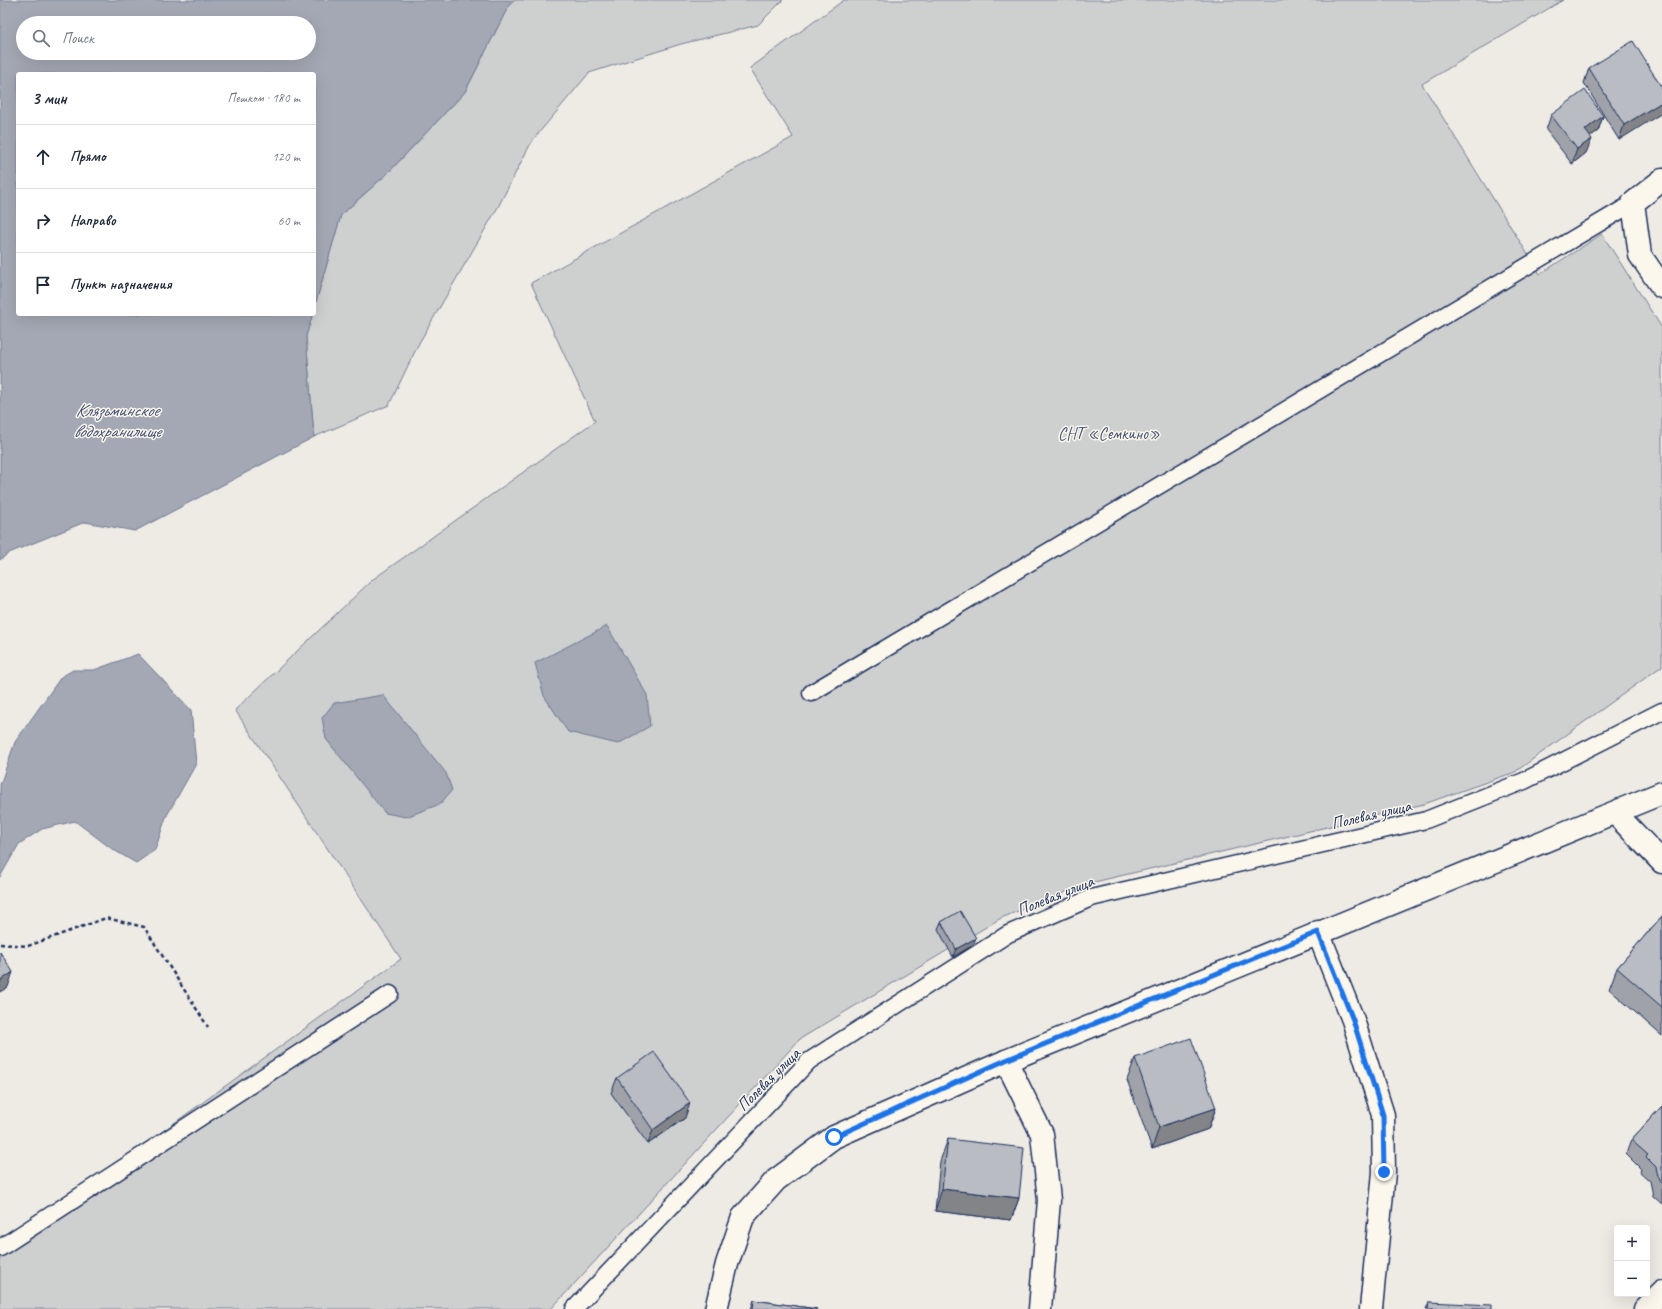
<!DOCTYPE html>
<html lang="ru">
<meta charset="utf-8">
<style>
body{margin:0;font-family:Caveat,sans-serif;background:#f2f2f3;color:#1f2937}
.controls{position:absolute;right:12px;bottom:12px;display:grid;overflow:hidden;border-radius:4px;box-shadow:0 4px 16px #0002}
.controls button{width:36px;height:36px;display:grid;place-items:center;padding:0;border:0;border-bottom:1px solid #e0e1e3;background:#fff;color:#1f2937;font:20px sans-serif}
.stop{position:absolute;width:12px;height:12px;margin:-9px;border:3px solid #1a73e8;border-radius:50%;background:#fff}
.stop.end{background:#1a73e8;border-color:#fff;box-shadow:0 1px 4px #0008}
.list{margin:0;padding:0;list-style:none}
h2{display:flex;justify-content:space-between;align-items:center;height:52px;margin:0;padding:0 16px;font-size:17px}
h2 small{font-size:13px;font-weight:400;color:#747a83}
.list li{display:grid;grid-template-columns:26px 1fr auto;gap:12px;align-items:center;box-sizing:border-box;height:64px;padding:0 16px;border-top:1px solid #e0e1e3}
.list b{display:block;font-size:15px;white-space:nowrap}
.list em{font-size:13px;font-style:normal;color:#747a83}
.icon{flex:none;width:22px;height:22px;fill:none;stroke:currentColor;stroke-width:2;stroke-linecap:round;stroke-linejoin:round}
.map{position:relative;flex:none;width:1662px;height:1309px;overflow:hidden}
.search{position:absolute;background:#fff;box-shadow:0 4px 16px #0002;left:16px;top:16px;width:300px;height:44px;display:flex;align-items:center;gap:10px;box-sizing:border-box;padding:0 14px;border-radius:22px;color:#747a83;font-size:15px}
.panel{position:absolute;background:#fff;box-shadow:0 4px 16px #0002;left:16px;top:72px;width:300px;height:244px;border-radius:4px}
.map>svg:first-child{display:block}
.green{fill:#cecfcf;stroke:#747f96}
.water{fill:#a3a8b4;stroke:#6d7892;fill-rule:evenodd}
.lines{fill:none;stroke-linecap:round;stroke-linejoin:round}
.lane-casing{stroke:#1b2f5e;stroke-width:19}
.street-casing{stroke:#1b2f5e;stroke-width:25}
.path{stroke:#1b2f5e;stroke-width:2.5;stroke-dasharray:4 3;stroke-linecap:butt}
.lane{stroke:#fbf7ec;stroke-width:16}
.street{stroke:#fbf7ec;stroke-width:22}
.wall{fill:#9fa2a8;stroke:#1b2f5e}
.shaded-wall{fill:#828488;stroke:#1b2f5e}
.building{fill:#b9bcc3;stroke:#1b2f5e}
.route{stroke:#1a73e8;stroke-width:5}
.labels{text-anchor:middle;stroke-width:3;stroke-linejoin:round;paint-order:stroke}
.park-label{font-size:17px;fill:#48577a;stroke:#fbf7ec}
.street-label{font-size:17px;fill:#1b2f5e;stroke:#fbf7ec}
.water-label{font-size:18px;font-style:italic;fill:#445378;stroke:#fbf7ec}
</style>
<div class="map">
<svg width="1662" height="1309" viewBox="0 0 1662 1309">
<rect width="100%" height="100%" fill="#eeebe4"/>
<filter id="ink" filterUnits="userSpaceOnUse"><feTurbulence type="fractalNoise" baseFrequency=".025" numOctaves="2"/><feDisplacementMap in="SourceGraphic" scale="8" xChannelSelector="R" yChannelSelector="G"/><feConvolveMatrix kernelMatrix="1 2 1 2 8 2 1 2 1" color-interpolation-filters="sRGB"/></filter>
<g filter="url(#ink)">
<g class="green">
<polygon points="515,0 783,0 758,25 681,44 589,73 532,141 498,207 419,343 389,405 314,437 306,336 341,215 388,173 465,92 509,5"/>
<polygon points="844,0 1563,0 1422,84 1540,274 1602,234 1662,328 1662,666 1515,772 1424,804 1086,884 1001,918 800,1039 551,1309 0,1309 0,1249 401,959 235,710 372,580 595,421 531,283 793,137 750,68"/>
</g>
<g class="water">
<path d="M0 0H515L509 5 465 92 388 173 341 215 314 309V74H18V314H313L306 336 314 437 135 531 85 522 9 553 0 560ZM23 23H309V53H23Z"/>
<polygon points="607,626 647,695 650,726 618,744 568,732 544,696 535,663"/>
<polygon points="138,654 191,710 196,764 166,817 155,850 136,863 112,849 75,821 42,829 19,844 0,877 0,785 15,742 61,677 73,670 94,670"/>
<polygon points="383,695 446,773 452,790 440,804 406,817 385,813 326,739 322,718 334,703"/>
</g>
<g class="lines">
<defs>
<g id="lane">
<polyline points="811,693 1633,203"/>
<polyline points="0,1248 390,994"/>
<polyline points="574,1309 809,1061 1008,934 1091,898 1426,820 1524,781 1662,711"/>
</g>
<g id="street">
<polyline points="1662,180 1633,203 1640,255 1662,287"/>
<polyline points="1615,813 1662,862"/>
<polyline points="1318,932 1353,1020 1383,1115 1384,1172 1371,1309"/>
<polyline points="1006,1061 1042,1134 1049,1200 1040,1309"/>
<polyline points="716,1309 727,1264 743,1217 776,1180 834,1137 1006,1061 1662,793"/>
<polyline points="1645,1309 1662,1292"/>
</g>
</defs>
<use href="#lane" class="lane-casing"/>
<use href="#street" class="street-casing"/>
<polyline class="path" points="0,944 28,946 106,918 144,927 208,1027"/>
<use href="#lane" class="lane"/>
<use href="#street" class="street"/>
</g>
<g class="wall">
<polygon points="1589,68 1662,88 1619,140 1584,83"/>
<polygon points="1551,115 1603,116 1598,131 1590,136 1586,153 1572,164 1546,130"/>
<polygon points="1662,916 1662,1036 1609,989 1617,968"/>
<polygon points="941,922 973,945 953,957 938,929"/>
<polygon points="1135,1058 1216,1108 1208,1129 1152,1149 1127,1080"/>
<polygon points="617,1078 685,1118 648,1144 611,1093"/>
<polygon points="1662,1106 1662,1204 1653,1196 1650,1181 1640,1172 1641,1169 1626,1154 1631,1140"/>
<polygon points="948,1139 1019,1198 1011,1220 935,1211 940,1161"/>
<polygon points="754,1300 817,1309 751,1309"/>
<polygon points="1429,1302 1492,1309 1426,1309"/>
</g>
<g class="shaded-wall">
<polygon points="1662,102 1662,113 1619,140 1624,125"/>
<polygon points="1603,116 1598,131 1580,144 1585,130"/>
<polygon points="1592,139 1586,153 1572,164 1577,149"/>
<polygon points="976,938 973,945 953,957 956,949"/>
<polygon points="13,972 8,987 0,992 0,981"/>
<polygon points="690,1103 685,1118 648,1144 653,1130"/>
<polygon points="1216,1108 1208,1129 1152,1149 1159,1127"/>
<polygon points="942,1189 1019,1198 1011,1220 935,1211"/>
</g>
<g class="building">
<polygon points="1633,41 1662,88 1662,102 1624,125 1589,68"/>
<polygon points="1585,90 1603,116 1585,130 1592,139 1577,149 1551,115"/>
<polygon points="960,911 976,938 956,949 941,922"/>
<polygon points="1662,916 1662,1007 1617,968"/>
<polygon points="0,952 13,972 0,981"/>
<polygon points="1191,1038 1216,1108 1159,1127 1135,1058"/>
<polygon points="654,1052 690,1103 653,1130 617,1078"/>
<polygon points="1662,1106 1662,1184 1659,1181 1656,1167 1646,1157 1648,1155 1631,1140"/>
<polygon points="948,1139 1024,1148 1019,1198 942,1189"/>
<polygon points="754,1300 817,1309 753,1309"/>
<polygon points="1429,1302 1492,1305 1492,1309 1428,1309"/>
</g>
</g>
<g class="lines" filter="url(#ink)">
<polyline class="route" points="834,1137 1006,1060 1318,932 1353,1020 1383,1115 1384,1172"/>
</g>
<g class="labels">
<g class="park-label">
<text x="1109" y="439">СНТ «Семкино»</text>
</g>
<g class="street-label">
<text transform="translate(1371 814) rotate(-13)" y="6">Полевая улица</text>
<text transform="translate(1055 895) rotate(-22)" y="6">Полевая улица</text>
<text transform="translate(768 1079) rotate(-45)" y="6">Полевая улица</text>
</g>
<g class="water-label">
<text x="117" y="416">Клязьминское<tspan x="117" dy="21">водохранилище</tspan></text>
</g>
</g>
</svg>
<div class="controls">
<button>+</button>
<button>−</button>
</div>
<div class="stop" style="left:834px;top:1137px"></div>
<div class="stop end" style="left:1384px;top:1172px"></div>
<div class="search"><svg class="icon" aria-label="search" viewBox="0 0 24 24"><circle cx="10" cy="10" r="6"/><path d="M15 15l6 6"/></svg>Поиск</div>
<section class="panel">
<h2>3 мин<small>Пешком · 180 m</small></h2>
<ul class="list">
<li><svg class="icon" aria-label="ahead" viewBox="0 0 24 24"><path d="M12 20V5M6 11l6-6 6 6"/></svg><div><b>Прямо</b></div><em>120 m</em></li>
<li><svg class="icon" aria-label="right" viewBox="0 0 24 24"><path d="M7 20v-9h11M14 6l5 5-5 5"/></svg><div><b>Направо</b></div><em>60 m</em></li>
<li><svg class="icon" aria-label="arrive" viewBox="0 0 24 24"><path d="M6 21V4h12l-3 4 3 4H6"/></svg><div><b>Пункт назначения</b></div></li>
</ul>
</section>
</div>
